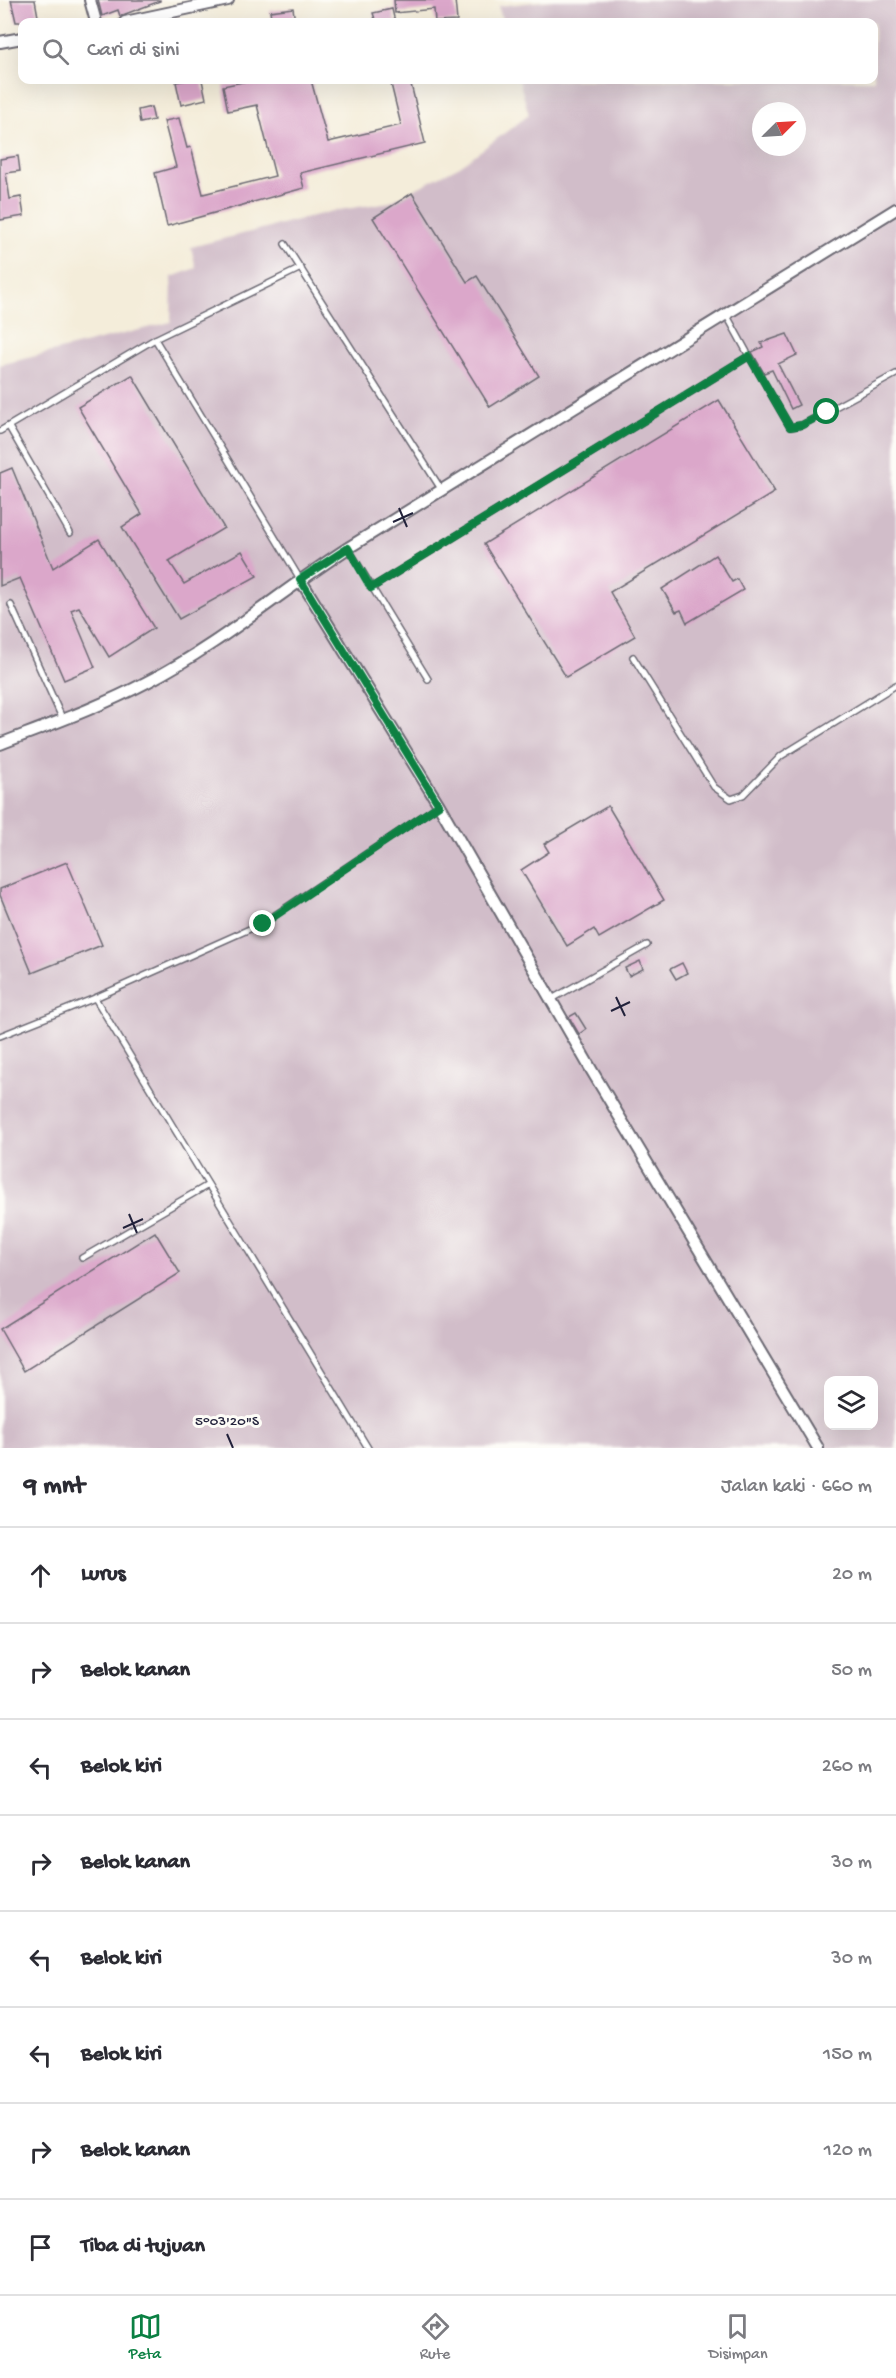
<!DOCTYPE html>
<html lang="id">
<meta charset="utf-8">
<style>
body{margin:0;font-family:"Gochi Hand",sans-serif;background:#f7f7f7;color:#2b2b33}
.controls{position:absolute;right:18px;bottom:18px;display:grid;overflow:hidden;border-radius:12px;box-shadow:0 6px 24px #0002}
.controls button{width:54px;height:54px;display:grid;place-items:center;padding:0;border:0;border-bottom:2px solid #e1e1e2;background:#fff;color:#2b2b33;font:30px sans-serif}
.compass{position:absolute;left:752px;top:102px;width:54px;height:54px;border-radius:50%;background:#fff;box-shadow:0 6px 24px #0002;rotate:66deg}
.stop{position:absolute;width:18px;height:18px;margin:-14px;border:4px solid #0b8043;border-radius:50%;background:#fff}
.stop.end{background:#0b8043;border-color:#fff;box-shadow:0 2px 6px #0008}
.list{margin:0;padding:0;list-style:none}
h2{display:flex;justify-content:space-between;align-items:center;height:78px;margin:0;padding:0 24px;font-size:26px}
h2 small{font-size:20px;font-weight:400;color:#7c7c81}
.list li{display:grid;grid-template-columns:39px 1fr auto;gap:18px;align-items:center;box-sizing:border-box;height:96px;padding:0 24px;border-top:2px solid #e1e1e2}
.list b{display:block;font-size:22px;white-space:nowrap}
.list em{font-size:20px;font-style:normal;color:#7c7c81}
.icon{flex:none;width:33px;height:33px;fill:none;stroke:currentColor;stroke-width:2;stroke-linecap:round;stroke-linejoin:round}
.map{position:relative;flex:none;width:896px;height:1448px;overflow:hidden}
.search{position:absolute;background:#fff;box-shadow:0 6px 24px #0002;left:18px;right:18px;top:18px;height:66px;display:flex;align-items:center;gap:15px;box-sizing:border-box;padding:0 21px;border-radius:12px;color:#7c7c81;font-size:22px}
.sheet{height:846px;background:#fff}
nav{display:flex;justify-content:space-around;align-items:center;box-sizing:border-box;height:84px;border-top:2px solid #e1e1e2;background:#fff;font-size:16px;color:#7c7c81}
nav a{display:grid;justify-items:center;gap:3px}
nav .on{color:#0b8043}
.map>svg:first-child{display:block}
.industrial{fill:#d1bdc9;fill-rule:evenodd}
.building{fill:#dba7ca}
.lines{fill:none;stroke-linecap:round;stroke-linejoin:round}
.service-casing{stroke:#6c6973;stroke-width:8}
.minor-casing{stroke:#6c6973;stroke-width:14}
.service{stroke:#fff;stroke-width:5}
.minor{stroke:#fff;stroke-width:10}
.route{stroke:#0b8043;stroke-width:8}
.ticks{fill:none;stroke:#22223b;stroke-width:2}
.ticks-label{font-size:15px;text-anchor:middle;fill:#22223b;stroke:#fdfcf7;stroke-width:6;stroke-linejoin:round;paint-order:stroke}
</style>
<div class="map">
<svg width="896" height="1448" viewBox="0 0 896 1448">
<rect width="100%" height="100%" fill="#fdfcf7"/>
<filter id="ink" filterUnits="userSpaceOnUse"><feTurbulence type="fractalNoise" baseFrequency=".0167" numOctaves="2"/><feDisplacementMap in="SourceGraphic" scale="12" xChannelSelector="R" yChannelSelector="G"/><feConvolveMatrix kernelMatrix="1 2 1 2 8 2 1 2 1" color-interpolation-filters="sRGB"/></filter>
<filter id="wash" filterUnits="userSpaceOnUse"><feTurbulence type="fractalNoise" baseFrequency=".008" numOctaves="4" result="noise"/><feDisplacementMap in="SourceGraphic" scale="24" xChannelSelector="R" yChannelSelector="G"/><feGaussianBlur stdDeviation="1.35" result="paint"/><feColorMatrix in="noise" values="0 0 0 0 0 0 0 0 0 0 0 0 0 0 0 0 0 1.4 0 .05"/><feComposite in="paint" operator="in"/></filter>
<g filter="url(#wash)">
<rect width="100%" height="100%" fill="#f4edda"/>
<path class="industrial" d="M554 0H896V1448H0V365L171 322 172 277 196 268 191 247 333 211 390 202 460 166 529 115 519 80H874V22H503L498 6ZM761 111H797V147H761ZM828 1380H874V1426H828Z"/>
<g id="blocks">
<g class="building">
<polygon points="11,0 35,0 39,22 16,22"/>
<polygon points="98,0 160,0 160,1 120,16 118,10 102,16"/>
<polygon points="394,0 455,0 457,21 435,22 434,9 395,13"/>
<polygon points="293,8 295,22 272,22 270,11"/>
<polygon points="392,9 395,22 376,22 373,13"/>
<polygon points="187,80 202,80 206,99 181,105 176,82"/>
<polygon points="252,80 311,80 328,142 401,125 390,80 410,80 425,143 300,173 304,188 167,226 155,173 176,167 164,121 179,118 187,148 191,147 203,194 275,176 257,105 228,111 223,86"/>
<polygon points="151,107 154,120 140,123 138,110"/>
<polygon points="18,156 20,171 6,173 10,199 21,197 24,216 0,220 0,159"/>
<polygon points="412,193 467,282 477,276 539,376 490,407 373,218"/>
<polygon points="787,334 797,355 778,364 799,405 791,409 772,370 764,373 752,352 763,347 761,343"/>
<polygon points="132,375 224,528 169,561 184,584 242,551 257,576 179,619 122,527 142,514 78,407"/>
<polygon points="719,400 775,492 610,592 635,636 566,677 484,544"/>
<polygon points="12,468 53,568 99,539 154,628 109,657 79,607 71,610 95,667 64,680 20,578 0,586 0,473"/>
<polygon points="715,555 732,582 737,579 743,590 687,623 681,610 676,612 662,589"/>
<polygon points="608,806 664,900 599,938 594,929 567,946 521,870 549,852 544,844"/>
<polygon points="67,862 102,945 32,973 0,895 0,889"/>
<polygon points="640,961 643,969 629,976 625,968"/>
<polygon points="682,963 687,973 676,979 670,969"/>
<polygon points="576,1013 586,1029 579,1034 569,1017"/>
<polygon points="155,1232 180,1273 24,1371 0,1329"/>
</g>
</g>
</g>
<g filter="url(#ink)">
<use href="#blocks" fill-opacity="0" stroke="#6c6973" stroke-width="1.5"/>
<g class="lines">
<defs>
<g id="service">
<polyline points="285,244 441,489"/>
<polyline points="726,314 749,356"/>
<polyline points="155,339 300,579"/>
<polyline points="9,427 70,533"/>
<polyline points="0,431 155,339 301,268"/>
<polyline points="348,548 428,679"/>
<polyline points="371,588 749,356 790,427 802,425 896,374"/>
<polyline points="11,605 63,720"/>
<polyline points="633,657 714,787 731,799 743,795 781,756 896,685"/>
<polyline points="552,999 647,945"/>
<polyline points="0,1036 95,998"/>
<polyline points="82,1258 208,1185"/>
<polyline points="368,1448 95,998 263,923 439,805"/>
</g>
<g id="minor">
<polyline points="90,0 96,22"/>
<polyline points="125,22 228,0"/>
<polyline points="0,42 22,38"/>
<polyline points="300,579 439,805 592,1071 818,1448"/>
<path d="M0 744C49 725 100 707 147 682 219 645 280 592 348 548L896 209"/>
</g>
</defs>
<use href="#service" class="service-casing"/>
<use href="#minor" class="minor-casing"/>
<use href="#service" class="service"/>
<use href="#minor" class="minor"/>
</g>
</g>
<g class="lines" filter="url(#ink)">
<polyline class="route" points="263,924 439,805 300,579 348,548 371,588 749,356 790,427 802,425 827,412"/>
</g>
<path class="ticks" d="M399 508 407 527M393 522 413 513M616 997 625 1016M611 1011 630 1002M129 1214 137 1233M123 1228 143 1219M227 1434 233 1448"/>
<g class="ticks-label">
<text x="227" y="1425">5°03'20"S</text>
</g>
</svg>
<div class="controls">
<button><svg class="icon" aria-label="layers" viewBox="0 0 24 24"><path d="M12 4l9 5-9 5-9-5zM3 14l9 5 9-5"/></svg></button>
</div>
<svg class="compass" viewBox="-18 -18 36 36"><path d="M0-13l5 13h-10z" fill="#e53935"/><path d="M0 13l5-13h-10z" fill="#7c7c81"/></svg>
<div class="stop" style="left:827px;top:412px"></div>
<div class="stop end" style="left:263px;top:924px"></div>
<div class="search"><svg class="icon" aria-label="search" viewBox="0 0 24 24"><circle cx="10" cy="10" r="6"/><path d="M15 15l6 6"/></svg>Cari di sini</div>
</div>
<section class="sheet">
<h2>9 mnt<small>Jalan kaki · 660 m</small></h2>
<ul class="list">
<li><svg class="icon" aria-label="ahead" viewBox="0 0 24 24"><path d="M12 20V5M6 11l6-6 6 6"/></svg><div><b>Lurus</b></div><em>20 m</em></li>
<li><svg class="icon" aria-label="right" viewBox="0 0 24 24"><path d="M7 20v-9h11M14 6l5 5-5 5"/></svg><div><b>Belok kanan</b></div><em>50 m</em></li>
<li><svg class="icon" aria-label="left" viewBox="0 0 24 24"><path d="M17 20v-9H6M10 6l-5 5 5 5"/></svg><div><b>Belok kiri</b></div><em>260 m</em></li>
<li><svg class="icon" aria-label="right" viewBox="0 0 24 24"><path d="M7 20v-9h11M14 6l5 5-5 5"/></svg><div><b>Belok kanan</b></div><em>30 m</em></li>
<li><svg class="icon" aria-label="left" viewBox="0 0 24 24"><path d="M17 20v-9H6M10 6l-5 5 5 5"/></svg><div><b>Belok kiri</b></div><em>30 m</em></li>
<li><svg class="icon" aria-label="left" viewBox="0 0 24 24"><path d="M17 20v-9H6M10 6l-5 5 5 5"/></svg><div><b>Belok kiri</b></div><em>150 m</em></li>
<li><svg class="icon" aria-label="right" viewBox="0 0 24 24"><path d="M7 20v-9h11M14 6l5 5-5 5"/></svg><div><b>Belok kanan</b></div><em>120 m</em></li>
<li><svg class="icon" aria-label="arrive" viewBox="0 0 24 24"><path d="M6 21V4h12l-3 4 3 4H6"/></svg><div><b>Tiba di tujuan</b></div></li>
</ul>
</section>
<nav>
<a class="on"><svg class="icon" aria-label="map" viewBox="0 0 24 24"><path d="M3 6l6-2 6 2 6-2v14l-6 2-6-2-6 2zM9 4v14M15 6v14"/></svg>Peta</a>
<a><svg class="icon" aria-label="directions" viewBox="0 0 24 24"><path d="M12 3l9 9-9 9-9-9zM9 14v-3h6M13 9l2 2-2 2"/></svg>Rute</a>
<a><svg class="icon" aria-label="saved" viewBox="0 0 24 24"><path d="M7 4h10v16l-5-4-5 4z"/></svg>Disimpan</a>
</nav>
